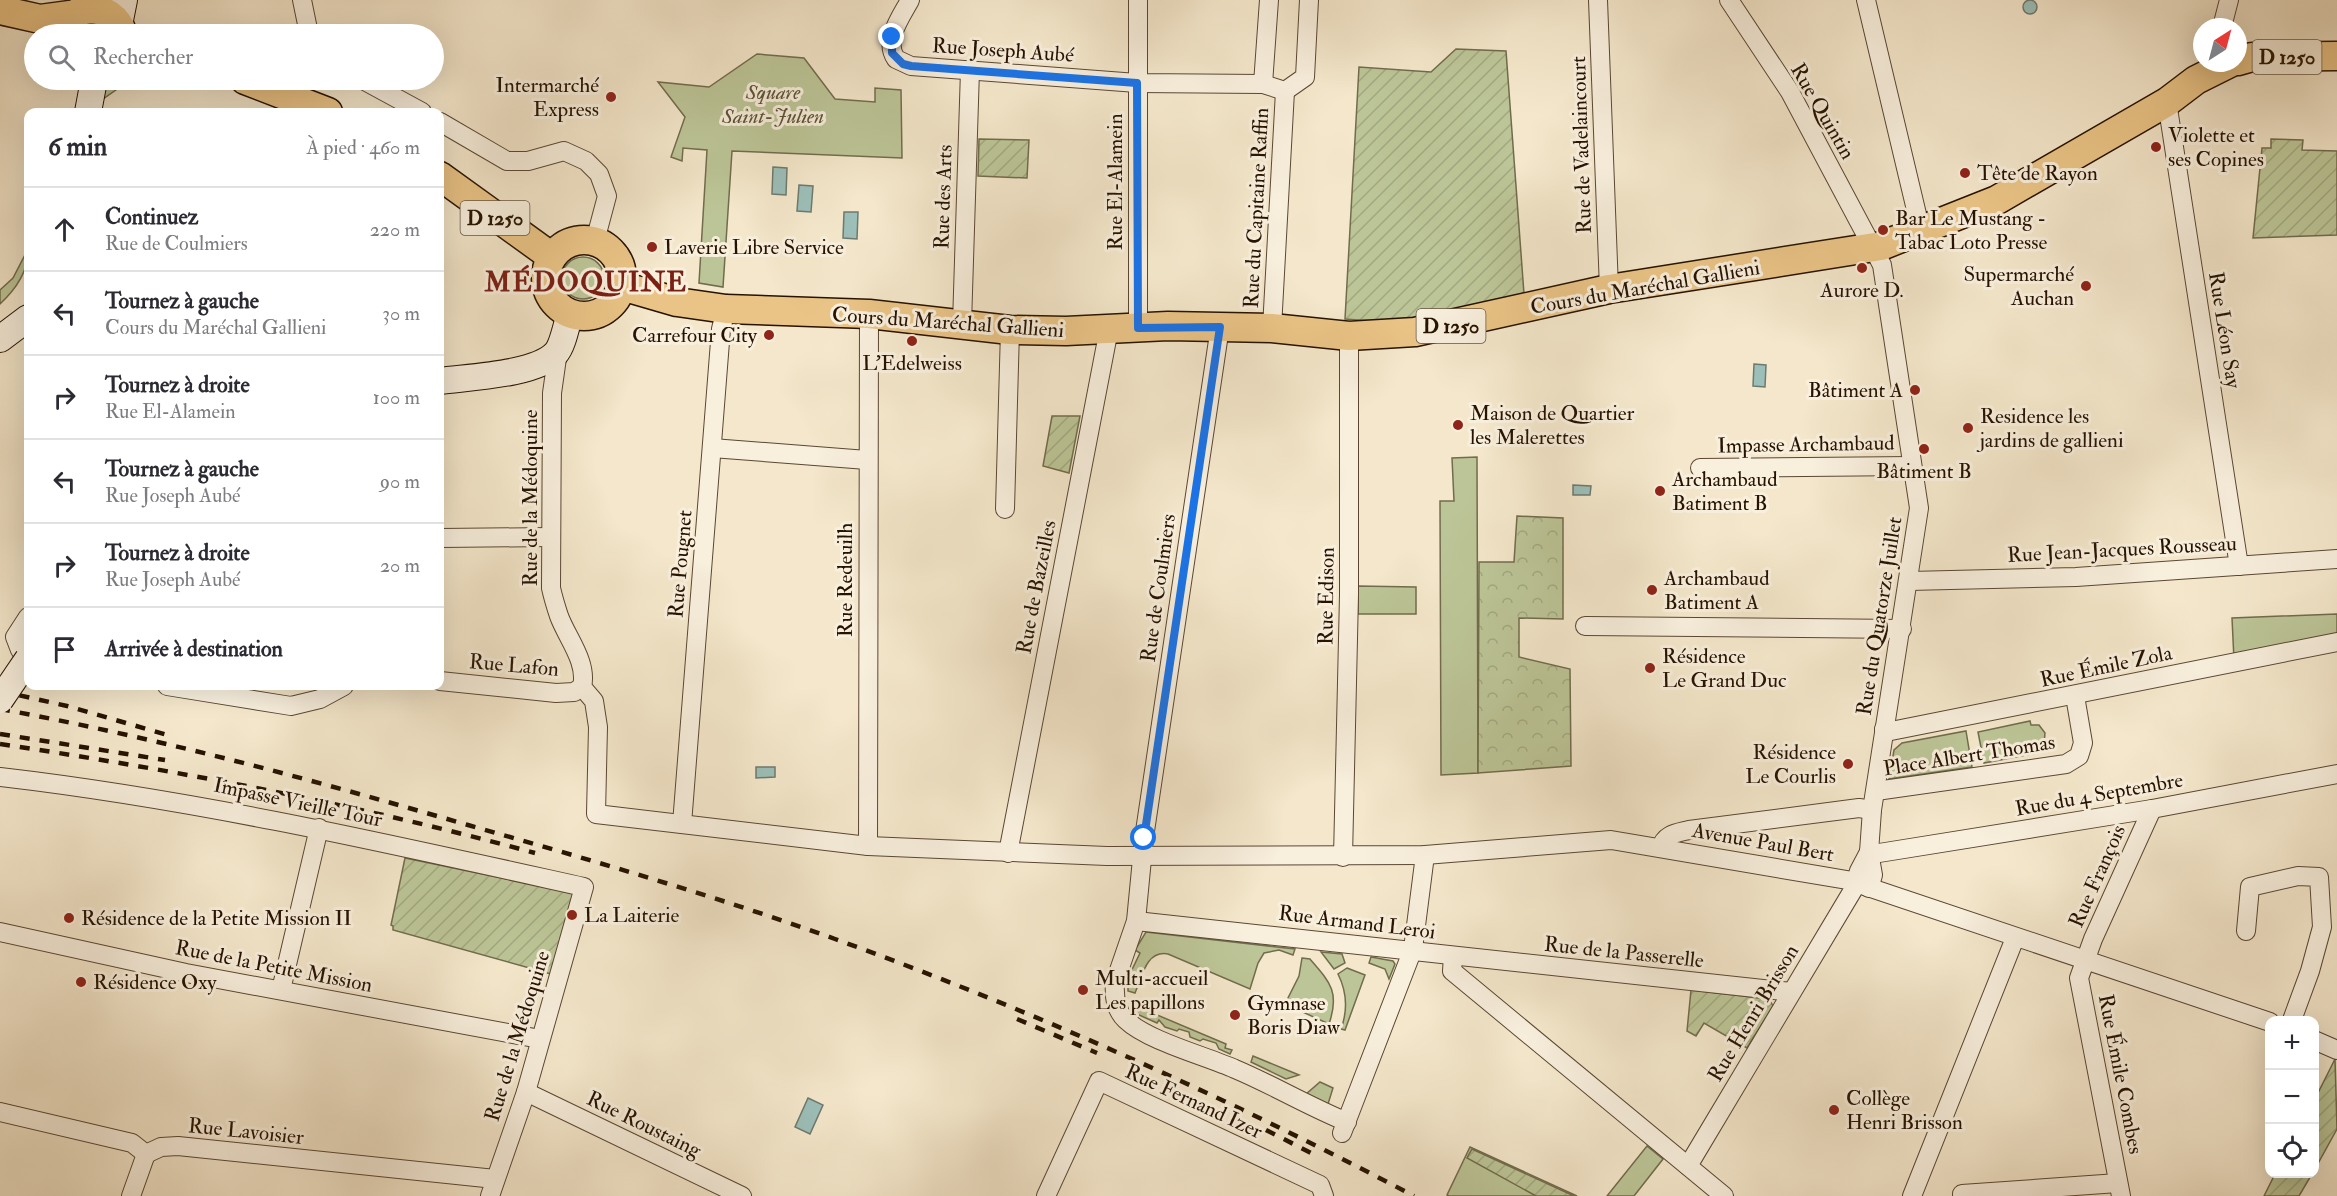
<!DOCTYPE html>
<html lang="fr">
<meta charset="utf-8">
<style>
body{margin:0;font-family:"IM FELL Double Pica",serif;background:#f7f7f7;color:#2b2b33}
.controls{position:absolute;right:18px;bottom:18px;display:grid;overflow:hidden;border-radius:12px;box-shadow:0 6px 24px #0002}
.controls button{width:54px;height:54px;display:grid;place-items:center;padding:0;border:0;border-bottom:2px solid #e1e1e2;background:#fff;color:#2b2b33;font:30px sans-serif}
.compass{position:absolute;left:2193px;top:18px;width:54px;height:54px;border-radius:50%;background:#fff;box-shadow:0 6px 24px #0002;rotate:36deg}
.stop{position:absolute;width:18px;height:18px;margin:-14px;border:4px solid #1a73e8;border-radius:50%;background:#fff}
.stop.end{background:#1a73e8;border-color:#fff;box-shadow:0 2px 6px #0008}
.list{margin:0;padding:0;list-style:none}
h2{display:flex;justify-content:space-between;align-items:center;height:78px;margin:0;padding:0 24px;font-size:26px}
h2 small{font-size:20px;font-weight:400;color:#7c7c81}
.list li{display:grid;grid-template-columns:39px 1fr auto;gap:18px;align-items:center;box-sizing:border-box;height:84px;padding:0 24px;border-top:2px solid #e1e1e2}
.list b{display:block;font-size:22px;white-space:nowrap}
.list p{margin:0;font-size:20px;white-space:nowrap;color:#7c7c81}
.list em{font-size:20px;font-style:normal;color:#7c7c81}
.icon{flex:none;width:33px;height:33px;fill:none;stroke:currentColor;stroke-width:2;stroke-linecap:round;stroke-linejoin:round}
.map{position:relative;flex:none;width:2337px;height:1196px;overflow:hidden}
.search{position:absolute;background:#fff;box-shadow:0 6px 24px #0002;left:24px;top:24px;width:420px;height:66px;display:flex;align-items:center;gap:15px;box-sizing:border-box;padding:0 21px;border-radius:33px;color:#7c7c81;font-size:22px}
.panel{position:absolute;background:#fff;box-shadow:0 6px 24px #0002;left:24px;top:108px;width:420px;height:582px;border-radius:12px}
.map>svg:first-child{display:block}
.green{fill:#bcc597;stroke:#716c4c;stroke-width:1.5}
.forest{fill:url(#forest-crowns);stroke:#716c4c;stroke-width:1.5}
.garden{fill:url(#garden-furrows);stroke:#716c4c;stroke-width:1.5}
.water{fill:#9cbfb9;stroke:#6d7a6f;stroke-width:1.5}
.lines{fill:none;stroke-linecap:round;stroke-linejoin:round}
.street-casing{stroke:#5a4733;stroke-width:20}
.secondary-casing{stroke:#261200;stroke-width:28}
.primary-casing{stroke:#261200;stroke-width:31}
.street{stroke:#f8efdd;stroke-width:18}
.secondary{stroke:#f8efdd;stroke-width:26}
.primary{stroke:#eac486;stroke-width:28}
.rail{stroke:#261200;stroke-width:4.5;stroke-dasharray:10 10;stroke-linecap:butt}
.secondary-bridge-casing{stroke:#261200;stroke-width:28;stroke-linecap:butt}
.secondary-bridge{stroke:#f8efdd;stroke-width:26}
.route{stroke:#1a73e8;stroke-width:8}
.poi-dot{fill:#8f2418;stroke:#f8efdd;stroke-width:2}
.labels{text-anchor:middle;stroke-width:6;stroke-linejoin:round;paint-order:stroke}
.shield{fill:#f8efdd;stroke:#655442;stroke-width:1.5}
.shield-label{font-size:20px;font-weight:bold;fill:#261200}
.street-label{font-size:21px;fill:#261200;stroke:#f8efdd}
.poi-label{font-size:21px;fill:#261200;stroke:#f8efdd;text-anchor:start}
.park-label{font-size:21px;font-style:italic;fill:#5a5135;stroke:#f8efdd}
.district-label{font-size:27px;font-weight:bold;letter-spacing:1.5px;fill:#7a1f14;stroke:#f8efdd}
</style>
<div class="map">
<svg width="2337" height="1196" viewBox="0 0 2337 1196">
<defs>
<pattern id="forest-crowns" width="20" height="18" patternUnits="userSpaceOnUse" patternTransform="scale(1.5)"><rect width="20" height="18" fill="#bcc597"/><path d="M2 6a3 3 0 1 1 6 0M12 15a3 3 0 1 1 6 0" fill="none" stroke="#a1a880"/></pattern>
<pattern id="garden-furrows" width="10" height="10" patternUnits="userSpaceOnUse" patternTransform="scale(1.5)"><rect width="10" height="10" fill="#bcc597"/><path d="M-1 1l2-2M0 10L10 0M9 11l2-2" fill="none" stroke="#a1a880"/></pattern>
</defs>
<rect width="100%" height="100%" fill="#f4e7cb"/>
<filter id="stains"><feTurbulence type="fractalNoise" baseFrequency=".00333" numOctaves="4"/><feColorMatrix values="0 0 0 0 .2 0 0 0 0 .09 0 0 0 0 .02 0 0 0 .5 -.17"/></filter>
<radialGradient id="worn" r=".72"><stop offset=".6" stop-color="#630" stop-opacity="0"/><stop offset="1" stop-color="#630" stop-opacity=".3"/></radialGradient>
<g class="green">
<polygon points="88,25 98,27 105,34 76,34"/>
<polygon points="757,54 804,58 835,99 875,102 875,88 901,90 902,158 732,151 723,287 699,283 707,150 683,148 682,161 671,157 685,117 658,82 709,87"/>
<polygon points="112,80 130,80 103,99 101,91"/>
<path d="M28 249C29 271 16 289 0 304V290L13 278Z"/>
<circle cx="583" cy="278" r="21"/>
<polygon points="1477,457 1478,773 1441,775 1440,501 1454,501 1452,458"/>
<polygon points="1358,586 1416,587 1416,614 1358,614"/>
<polygon points="2337,614 2337,638 2234,660 2232,618"/>
<polygon points="2030,721 2031,725 2039,725 2045,733 2044,744 2036,749 2037,753 1984,763 1978,732"/>
<polygon points="1966,731 1972,767 1889,779 1894,750 1902,743"/>
<path d="M1146 932 1295 949 1293 955 1279 950 1264 953 1258 963 1250 989 1168 954C1146 950 1142 977 1135 993L1128 991V978L1140 953 1135 950Z"/>
<polygon points="1321,952 1342,954 1345,963 1334,969"/>
<polygon points="1371,957 1393,961 1395,964 1389,979 1385,969 1369,963"/>
<path d="M1302 958 1310 959C1330 982 1340 992 1329 1024L1285 1004 1299 976Z"/>
<path d="M1347 968 1365 975 1345 1030 1341 1029C1348 1010 1347 992 1338 974Z"/>
<polygon points="1137,1002 1143,1009 1226,1044 1225,1048 1232,1050 1230,1054 1219,1049 1216,1043 1203,1039 1200,1041 1190,1037 1189,1032 1179,1029 1177,1031 1165,1027 1159,1020 1157,1023 1139,1015 1131,1004"/>
<polygon points="1253,1056 1299,1075 1286,1079 1251,1062"/>
<polygon points="1320,1082 1333,1088 1328,1104 1305,1095"/>
<polygon points="1647,1146 1663,1159 1634,1196 1607,1196"/>
<polygon points="1470,1147 1577,1196 1449,1196 1447,1195"/>
</g>
<polygon class="forest" points="1517,516 1563,518 1563,619 1519,618 1519,657 1570,669 1571,766 1478,773 1479,562 1514,562"/>
<g class="garden">
<path d="M1456 49 1506 51 1524 294C1463 311 1409 326 1345 319L1359 67 1431 72Z"/>
<polygon points="979,139 1029,140 1027,178 978,176"/>
<polygon points="2271,139 2303,140 2302,150 2337,151 2337,235 2253,238 2262,148 2271,148"/>
<polygon points="1052,416 1080,416 1069,473 1043,466"/>
<polygon points="405,858 574,893 551,974 393,930 393,926 391,925"/>
<polygon points="1691,990 1769,999 1773,1006 1747,1048 1704,1023 1696,1036 1687,1031"/>
<polygon points="2335,1059 2337,1129 2315,1169 2315,1099"/>
<polygon points="1472,1149 1574,1196 1536,1196 1467,1158"/>
<polygon points="2275,1174 2312,1174 2299,1196 2264,1196"/>
</g>
<g class="water">
<circle cx="2030" cy="7" r="7"/>
<polygon points="773,167 787,168 786,195 772,194"/>
<polygon points="799,185 813,186 811,212 797,211"/>
<polygon points="844,212 858,212 857,239 843,238"/>
<polygon points="1754,364 1766,365 1765,387 1753,386"/>
<polygon points="1573,485 1591,486 1590,495 1573,495"/>
<polygon points="756,767 775,767 775,777 756,778"/>
<polygon points="808,1098 823,1105 810,1134 795,1127"/>
</g>
<g class="lines">
<defs>
<g id="street">
<polyline points="302,0 309,34"/>
<path d="M910 0C901 17 883 40 896 59L911 66 1137 83 1263 84 1285 91"/>
<polyline points="1138,0 1138,328"/>
<polyline points="1598,0 1609,289"/>
<polyline points="1729,0 1790,92 1882,265 1919,508 1872,810 1869,852 1873,875 1869,888"/>
<polyline points="1866,0 1921,231"/>
<polyline points="2222,27 2229,0"/>
<polyline points="363,80 422,112"/>
<polyline points="1263,84 1269,0"/>
<polyline points="1285,91 1305,77 1309,0"/>
<polyline points="2167,102 2239,566"/>
<polyline points="440,122 507,161 528,161 564,151 586,161 599,174 607,196 595,241"/>
<polyline points="962,324 970,70"/>
<path d="M1220 327 1144 838 1136 921 1115 982C1114 996 1115 1010 1126 1020 1148 1041 1206 1056 1235 1069 1273 1085 1308 1106 1347 1122"/>
<polyline points="1272,328 1285,91"/>
<path d="M558 351 552 393 551 588C553 597 556 607 559 616 567 638 588 662 582 687L594 701 598 727 596 814 868 846 1107 856 1425 855 1611 840 1847 880 2270 1022"/>
<polyline points="712,448 867,460"/>
<polyline points="1700,468 1912,466"/>
<polyline points="1005,509 1010,330"/>
<polyline points="440,538 551,537"/>
<polyline points="1909,581 2076,577 2337,559"/>
<polyline points="28,617 15,637 20,650 28,654"/>
<polyline points="1585,626 1902,629"/>
<polyline points="440,681 556,693 574,692 582,687"/>
<polyline points="167,686 291,706 320,699 344,686"/>
<polyline points="1884,729 1891,731 2337,642"/>
<path d="M0 777C198 800 390 844 584 887L526 1092 490 1196"/>
<polyline points="1876,791 2066,764 2079,756 2083,743 2075,696"/>
<polyline points="682,824 721,329 726,309"/>
<polyline points="868,846 869,314"/>
<path d="M1661 848C1664 834 1677 833 1689 830L1859 808 1872 810"/>
<polyline points="1869,852 1879,853 2152,809 2337,774"/>
<polyline points="1008,853 1109,329"/>
<polyline points="1343,857 1349,595 1349,336"/>
<polyline points="1136,921 1791,992"/>
<polyline points="2246,931 2250,887 2298,876 2319,877 2322,927 2310,971 2292,1020"/>
<polyline points="0,932 186,973 540,1039"/>
<polyline points="1453,956 1452,971 1724,1196"/>
<polyline points="281,990 319,828"/>
<polyline points="2314,1040 2337,1050"/>
<polyline points="526,1092 742,1196"/>
<polyline points="0,1112 132,1143 146,1154"/>
<polyline points="1342,1133 1413,949 1425,855"/>
<polyline points="146,1154 161,1147 178,1146 495,1179"/>
<polyline points="1688,1166 1853,890 1859,871 1869,852"/>
<polyline points="1962,1194 2118,1183"/>
<polyline points="131,1196 146,1154"/>
<polyline points="1046,1196 1099,1081 1320,1185 1324,1196"/>
<polyline points="1912,1196 2015,938"/>
<polyline points="2121,1196 2079,978 2093,939 2152,809"/>
</g>
<g id="secondary">
<polyline points="119,25 124,0"/>
<polyline points="88,112 94,80"/>
<polyline points="0,339 28,318"/>
<path d="M440 381C468 377 536 375 556 353 563 345 566 326 570 314"/>
</g>
<g id="primary">
<polyline points="0,10 40,19 70,15"/>
<path d="M57 34C70 3 112 0 123 34"/>
<polyline points="2238,61 2252,57 2337,56"/>
<polyline points="245,80 328,112"/>
<polyline points="440,176 552,257"/>
<circle cx="584" cy="278" r="38"/>
<polyline points="622,286 677,302 726,309 869,314 1010,330 1066,331 1168,326 1272,328 1349,336 1415,332 1609,289 1881,246 1997,200 2167,102 2196,80 2230,63"/>
</g>
</defs>
<use href="#street" class="street-casing"/>
<use href="#secondary" class="secondary-casing"/>
<use href="#primary" class="primary-casing"/>
<use href="#street" class="street"/>
<use href="#secondary" class="secondary"/>
<use href="#primary" class="primary"/>
<g class="rail">
<polyline points="0,691 67,706 171,736"/>
<path d="M0 709C159 738 313 780 468 825 591 860 715 896 835 939 1034 1011 1226 1097 1414 1196"/>
<polyline points="0,734 165,760"/>
<path d="M0 744C181 771 359 805 535 853"/>
<polyline points="1017,1019 1097,1053"/>
<polyline points="1266,1130 1317,1156"/>
</g>
<defs>
<polyline id="secondary-bridge" points="0,700 28,659"/>
</defs>
<use href="#secondary-bridge" class="secondary-bridge-casing"/>
<use href="#secondary-bridge" class="secondary-bridge"/>
</g>
<g class="lines">
<polyline class="route" points="892,37 892,53 903,64 911,66 1137,83 1138,328 1220,327 1144,838"/>
</g>
<g class="poi-dot">
<circle cx="611" cy="97" r="6"/>
<circle cx="2156" cy="147" r="6"/>
<circle cx="1965" cy="173" r="6"/>
<circle cx="1883" cy="230" r="6"/>
<circle cx="652" cy="247" r="6"/>
<circle cx="1862" cy="268" r="6"/>
<circle cx="2086" cy="286" r="6"/>
<circle cx="769" cy="335" r="6"/>
<circle cx="912" cy="341" r="6"/>
<circle cx="1915" cy="390" r="6"/>
<circle cx="1458" cy="425" r="6"/>
<circle cx="1968" cy="428" r="6"/>
<circle cx="1924" cy="449" r="6"/>
<circle cx="1660" cy="491" r="6"/>
<circle cx="1652" cy="590" r="6"/>
<circle cx="1650" cy="668" r="6"/>
<circle cx="1848" cy="764" r="6"/>
<circle cx="572" cy="915" r="6"/>
<circle cx="69" cy="918" r="6"/>
<circle cx="81" cy="982" r="6"/>
<circle cx="1083" cy="990" r="6"/>
<circle cx="1235" cy="1015" r="6"/>
<circle cx="1834" cy="1110" r="6"/>
</g>
<g class="labels">
<g class="shield">
<rect x="2252.5" y="40" width="69" height="34" rx="4.5"/>
<rect x="460.5" y="201" width="69" height="34" rx="4.5"/>
<rect x="1416.5" y="309" width="69" height="34" rx="4.5"/>
</g>
<g class="shield-label">
<text x="2287" y="64">D 1250</text>
<text x="495" y="225">D 1250</text>
<text x="1451" y="333">D 1250</text>
</g>
<g class="street-label">
<text transform="translate(1003 50) rotate(4)" y="7">Rue Joseph Aubé</text>
<text transform="translate(1823 111) rotate(60)" y="7">Rue Quintin</text>
<text transform="translate(1581 145) rotate(-92)" y="7">Rue de Vadelaincourt</text>
<text transform="translate(1115 182) rotate(-90)" y="7">Rue El-Alamein</text>
<text transform="translate(943 197) rotate(-88)" y="7">Rue des Arts</text>
<text transform="translate(1256 208) rotate(-87)" y="7">Rue du Capitaine Raffin</text>
<text transform="translate(1645 287) rotate(-10)" y="7">Cours du Maréchal Gallieni</text>
<text transform="translate(948 322) rotate(4)" y="7">Cours du Maréchal Gallieni</text>
<text transform="translate(2225 330) rotate(81)" y="7">Rue Léon Say</text>
<text transform="translate(1806 444) rotate(-1)" y="7">Impasse Archambaud</text>
<text transform="translate(530 498) rotate(-90)" y="7">Rue de la Médoquine</text>
<text transform="translate(2122 549) rotate(-3)" y="7">Rue Jean-Jacques Rousseau</text>
<text transform="translate(680 564) rotate(-85)" y="7">Rue Pougnet</text>
<text transform="translate(845 580) rotate(-90)" y="7">Rue Redeuilh</text>
<text transform="translate(1036 587) rotate(-79)" y="7">Rue de Bazeilles</text>
<text transform="translate(1158 588) rotate(-82)" y="7">Rue de Coulmiers</text>
<text transform="translate(1326 596) rotate(-89)" y="7">Rue Edison</text>
<text transform="translate(1879 616) rotate(-81)" y="7">Rue du Quatorze Juillet</text>
<text transform="translate(514 665) rotate(5)" y="7">Rue Lafon</text>
<text transform="translate(2106 666) rotate(-12)" y="7">Rue Émile Zola</text>
<text transform="translate(1969 755) rotate(-9)" y="7">Place Albert Thomas</text>
<text transform="translate(2099 794) rotate(-10)" y="7">Rue du 4 Septembre</text>
<text transform="translate(298 802) rotate(12)" y="7">Impasse Vieille Tour</text>
<text transform="translate(1763 842) rotate(10)" y="7">Avenue Paul Bert</text>
<text transform="translate(2097 876) rotate(-66)" y="7">Rue François</text>
<text transform="translate(1357 922) rotate(7)" y="7">Rue Armand Leroi</text>
<text transform="translate(1624 952) rotate(6)" y="7">Rue de la Passerelle</text>
<text transform="translate(274 966) rotate(11)" y="7">Rue de la Petite Mission</text>
<text transform="translate(1753 1013) rotate(-59)" y="7">Rue Henri Brisson</text>
<text transform="translate(517 1036) rotate(-73)" y="7">Rue de la Médoquine</text>
<text transform="translate(2121 1074) rotate(79)" y="7">Rue Émile Combes</text>
<text transform="translate(1194 1101) rotate(25)" y="7">Rue Fernand Izer</text>
<text transform="translate(644 1124) rotate(26)" y="7">Rue Roustaing</text>
<text transform="translate(246 1131) rotate(6)" y="7">Rue Lavoisier</text>
</g>
<g class="poi-label">
<text x="599" y="92" text-anchor="end">Intermarché<tspan x="599" dy="24">Express</tspan></text>
<text x="2168" y="142">Violette et<tspan x="2168" dy="24">ses Copines</tspan></text>
<text x="1977" y="180">Tête de Rayon</text>
<text x="1895" y="225">Bar Le Mustang -<tspan x="1895" dy="24">Tabac Loto Presse</tspan></text>
<text x="664" y="254">Laverie Libre Service</text>
<text x="2074" y="281" text-anchor="end">Supermarché<tspan x="2074" dy="24">Auchan</tspan></text>
<text x="1862" y="297" text-anchor="middle">Aurore D.</text>
<text x="757" y="342" text-anchor="end">Carrefour City</text>
<text x="912" y="370" text-anchor="middle">L'Edelweiss</text>
<text x="1903" y="397" text-anchor="end">Bâtiment A</text>
<text x="1470" y="420">Maison de Quartier<tspan x="1470" dy="24">les Malerettes</tspan></text>
<text x="1980" y="423">Residence les<tspan x="1980" dy="24">jardins de gallieni</tspan></text>
<text x="1924" y="478" text-anchor="middle">Bâtiment B</text>
<text x="1672" y="486">Archambaud<tspan x="1672" dy="24">Batiment B</tspan></text>
<text x="1664" y="585">Archambaud<tspan x="1664" dy="24">Batiment A</tspan></text>
<text x="1662" y="663">Résidence<tspan x="1662" dy="24">Le Grand Duc</tspan></text>
<text x="1836" y="759" text-anchor="end">Résidence<tspan x="1836" dy="24">Le Courlis</tspan></text>
<text x="584" y="922">La Laiterie</text>
<text x="81" y="925">Résidence de la Petite Mission II</text>
<text x="1095" y="985">Multi-accueil<tspan x="1095" dy="24">Les papillons</tspan></text>
<text x="93" y="989">Résidence Oxy</text>
<text x="1247" y="1010">Gymnase<tspan x="1247" dy="24">Boris Diaw</tspan></text>
<text x="1846" y="1105">Collège<tspan x="1846" dy="24">Henri Brisson</tspan></text>
</g>
<g class="park-label">
<text x="773" y="99">Square<tspan x="773" dy="24">Saint-Julien</tspan></text>
</g>
<g class="district-label">
<text x="586" y="291">MÉDOQUINE</text>
</g>
</g>
<rect width="100%" height="100%" filter="url(#stains)"/>
<rect width="100%" height="100%" fill="url(#worn)"/>
</svg>
<div class="controls">
<button>+</button>
<button>−</button>
<button><svg class="icon" aria-label="locate" viewBox="0 0 24 24"><circle cx="12" cy="12" r="6"/><path d="M12 2v4M12 18v4M2 12h4M18 12h4"/></svg></button>
</div>
<svg class="compass" viewBox="-18 -18 36 36"><path d="M0-13l5 13h-10z" fill="#e53935"/><path d="M0 13l5-13h-10z" fill="#7c7c81"/></svg>
<div class="stop" style="left:1144px;top:838px"></div>
<div class="stop end" style="left:892px;top:37px"></div>
<div class="search"><svg class="icon" aria-label="search" viewBox="0 0 24 24"><circle cx="10" cy="10" r="6"/><path d="M15 15l6 6"/></svg>Rechercher</div>
<section class="panel">
<h2>6 min<small>À pied · 460 m</small></h2>
<ul class="list">
<li><svg class="icon" aria-label="ahead" viewBox="0 0 24 24"><path d="M12 20V5M6 11l6-6 6 6"/></svg><div><b>Continuez</b><p>Rue de Coulmiers</p></div><em>220 m</em></li>
<li><svg class="icon" aria-label="left" viewBox="0 0 24 24"><path d="M17 20v-9H6M10 6l-5 5 5 5"/></svg><div><b>Tournez à gauche</b><p>Cours du Maréchal Gallieni</p></div><em>30 m</em></li>
<li><svg class="icon" aria-label="right" viewBox="0 0 24 24"><path d="M7 20v-9h11M14 6l5 5-5 5"/></svg><div><b>Tournez à droite</b><p>Rue El-Alamein</p></div><em>100 m</em></li>
<li><svg class="icon" aria-label="left" viewBox="0 0 24 24"><path d="M17 20v-9H6M10 6l-5 5 5 5"/></svg><div><b>Tournez à gauche</b><p>Rue Joseph Aubé</p></div><em>90 m</em></li>
<li><svg class="icon" aria-label="right" viewBox="0 0 24 24"><path d="M7 20v-9h11M14 6l5 5-5 5"/></svg><div><b>Tournez à droite</b><p>Rue Joseph Aubé</p></div><em>20 m</em></li>
<li><svg class="icon" aria-label="arrive" viewBox="0 0 24 24"><path d="M6 21V4h12l-3 4 3 4H6"/></svg><div><b>Arrivée à destination</b></div></li>
</ul>
</section>
</div>
